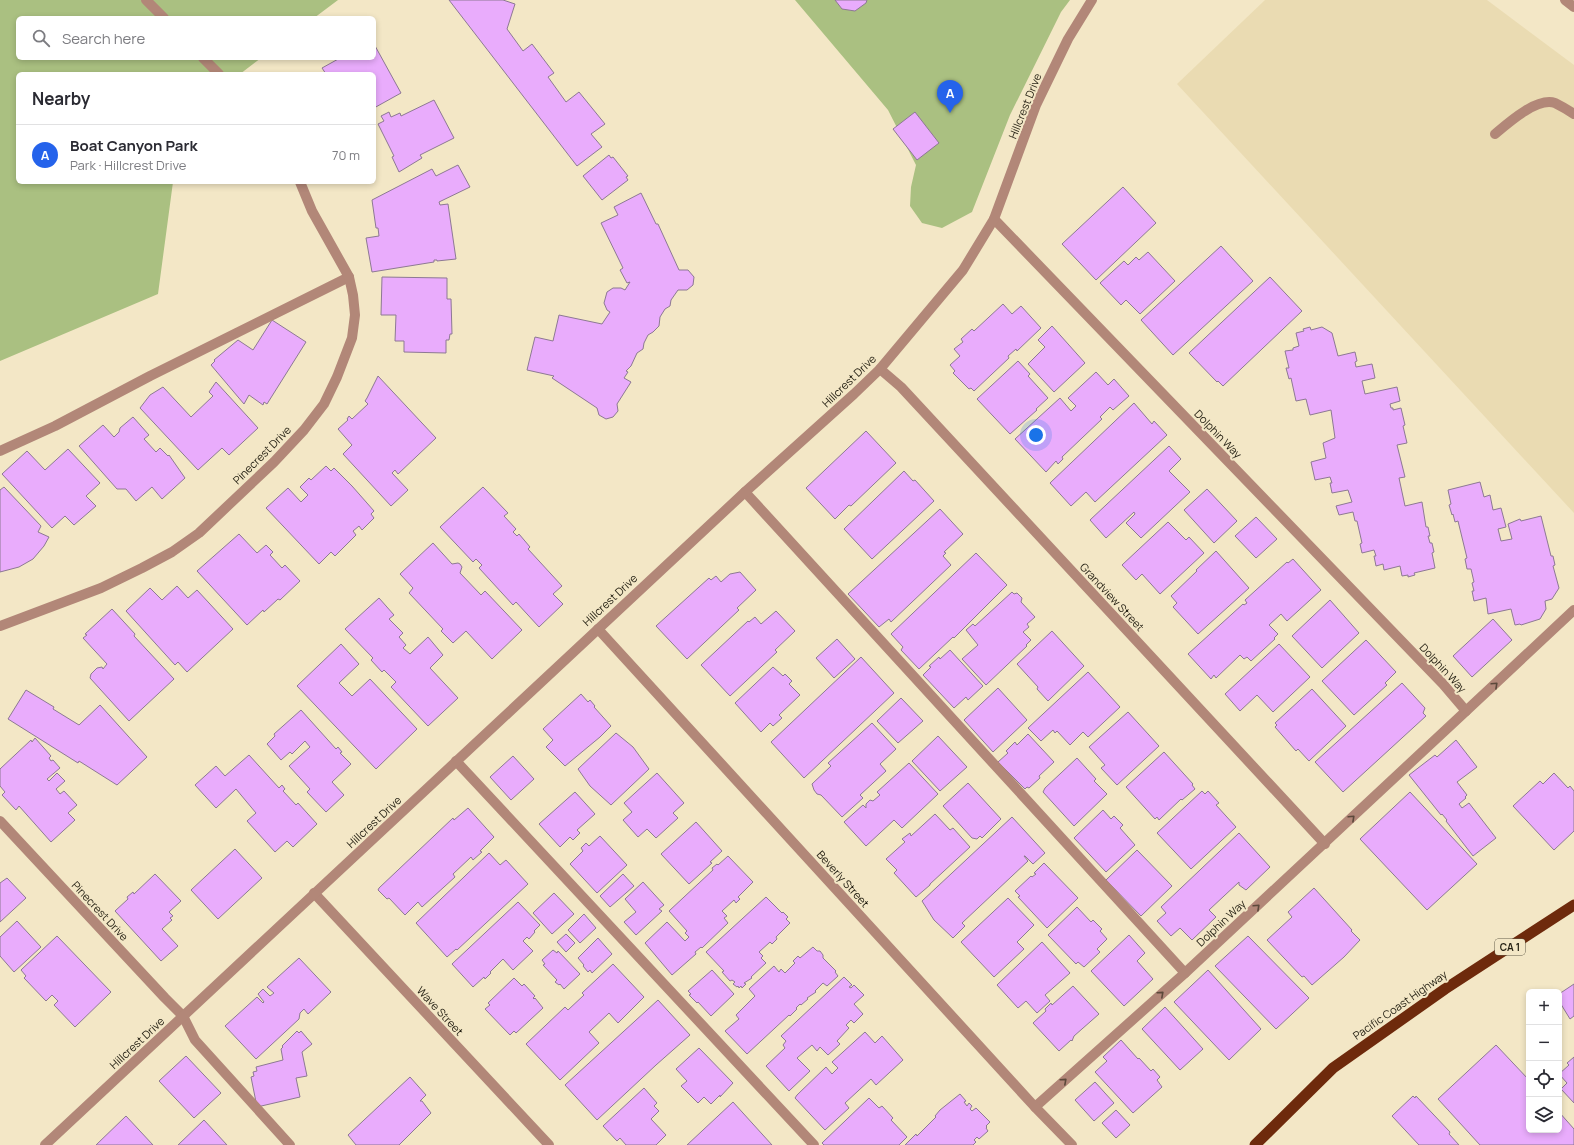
<!DOCTYPE html>
<meta charset="utf-8">
<style>
body{margin:0;font-family:Manrope,sans-serif;background:#f7f7f7;color:#2b2b33}
.controls{position:absolute;right:12px;bottom:12px;display:grid;overflow:hidden;border-radius:6px;box-shadow:0 2px 6px #0003}
.controls button{width:36px;height:36px;display:grid;place-items:center;padding:0;border:0;border-bottom:1px solid #e1e1e2;background:#fff;color:#2b2b33;font:20px sans-serif}
.you{position:absolute;left:1036px;top:435px;width:14px;height:14px;margin:-10px;border:3px solid #fff;border-radius:50%;background:#1a73e8;box-shadow:0 0 0 6px #1a73e833}
.badge{display:grid;place-items:center;width:26px;height:26px;border-radius:50%;background:#2563eb;color:#fff;font-size:13px;font-weight:700}
.pin{position:absolute;translate:-50% -33px;filter:drop-shadow(0 1px 2px #0008)}
.pin::after{content:'';position:absolute;top:21px;width:14px;height:12px;background:inherit;clip-path:polygon(0 0,100% 0,50% 100%)}
.list{margin:0;padding:0;list-style:none}
h2{display:flex;justify-content:space-between;align-items:center;height:52px;margin:0;padding:0 16px;font-size:17px}
h2 small{font-size:13px;font-weight:400;color:#7c7c81}
.list li{display:grid;grid-template-columns:26px 1fr auto;gap:12px;align-items:center;box-sizing:border-box;height:60px;padding:0 16px;border-top:1px solid #e1e1e2}
.list b{display:block;font-size:15px;white-space:nowrap}
.list p{margin:0;font-size:13px;white-space:nowrap;color:#7c7c81}
.list em{font-size:13px;font-style:normal;color:#7c7c81}
.icon{flex:none;width:22px;height:22px;fill:none;stroke:currentColor;stroke-width:2;stroke-linecap:round;stroke-linejoin:round}
.map{position:relative;flex:none;width:1574px;height:1145px;overflow:hidden}
.search{position:absolute;background:#fff;box-shadow:0 2px 6px #0003;left:16px;top:16px;width:360px;height:44px;display:flex;align-items:center;gap:10px;box-sizing:border-box;padding:0 14px;border-radius:6px;color:#7c7c81;font-size:15px}
.panel{position:absolute;background:#fff;box-shadow:0 2px 6px #0003;left:16px;top:72px;width:360px;height:112px;border-radius:6px}
.map>svg:first-child{display:block}
.built{fill:#eadbb2}
.green{fill:#aac081}
.building{fill:#e9acfc;stroke:#8d7993}
.lines{fill:none;stroke-linecap:round;stroke-linejoin:round}
.service{stroke:#b28778;stroke-width:10}
.minor{stroke:#b28778;stroke-width:10}
.tertiary{stroke:#b28778;stroke-width:10}
.trunk{stroke:#6e2a0c;stroke-width:11}
.oneway{stroke:#5c493b}
.labels{text-anchor:middle;stroke-width:4;stroke-linejoin:round;paint-order:stroke}
.shield{fill:#f3e7c6;stroke:#615b48;stroke-width:1}
.shield-label{font-size:10px;font-weight:bold;fill:#231f12}
.street-label{font-size:11px;fill:#231f12;stroke:#f3e7c6}
</style>
<div class="map">
<svg width="1574" height="1145" viewBox="0 0 1574 1145">
<rect width="100%" height="100%" fill="#f3e7c6"/>
<polygon class="built" points="1265,0 1487,0 1574,65 1574,513 1177,84"/>
<g class="green">
<polygon points="0,0 338,0 314,18 18,18 18,58 261,58 240,74 18,74 18,182 173,182 158,294 0,361"/>
<polygon points="795,0 1070,0 1061,12 1010,115 972,212 942,228 922,223 910,206 911,187 916,165 888,110"/>
</g>
<g class="building">
<polygon points="449,0 503,0 515,4 507,29 523,51 532,44 554,73 548,77 566,102 579,92 605,124 591,134 602,147 577,166"/>
<polygon points="835,0 867,0 866,3 855,11 842,9"/>
<polygon points="374,44 401,93 374,108 374,74 326,74 322,68 340,58 374,58"/>
<polygon points="434,100 454,138 420,155 422,158 399,172 392,157 394,156 378,124 384,121 381,116 389,112 391,117 400,113 401,116"/>
<polygon points="915,112 939,143 917,160 893,129"/>
<polygon points="609,155 611,158 613,157 628,176 626,177 628,180 602,200 583,176"/>
<polygon points="458,165 470,187 439,202 440,205 448,204 456,259 437,261 437,260 434,260 434,262 372,272 366,238 379,236 378,228 376,228 372,200 432,169 436,176"/>
<polygon points="1123,187 1156,223 1096,280 1062,244"/>
<polygon points="641,193 656,224 658,224 679,270 688,270 694,277 693,285 687,290 678,290 671,300 670,306 665,309 660,317 659,326 653,332 648,335 644,343 643,349 637,353 631,366 626,371 628,372 624,378 631,382 617,404 618,411 613,417 606,419 599,415 597,408 552,378 554,376 527,370 535,337 553,341 559,315 602,324 610,312 607,310 604,303 607,292 613,288 621,288 625,290 630,282 627,283 620,270 623,268 601,223 618,215 614,207"/>
<polygon points="1221,246 1253,281 1173,355 1141,320"/>
<polygon points="1148,252 1175,281 1140,314 1126,300 1121,305 1100,283 1124,261 1128,265 1136,257 1139,260"/>
<polygon points="382,277 447,278 447,299 451,299 452,334 450,334 449,340 446,340 446,353 404,352 404,341 395,341 396,315 381,315"/>
<polygon points="1270,277 1302,311 1223,386 1218,381 1217,382 1189,353"/>
<polygon points="1003,304 1012,314 1021,306 1041,328 1017,351 1016,349 1008,356 1009,358 974,391 971,388 969,389 953,373 955,371 950,365 960,356 954,349 963,342 961,339 972,329 974,331"/>
<polygon points="272,320 306,342 267,404 264,402 263,405 249,395 244,404 211,365 215,361 214,360 238,340 253,350"/>
<polygon points="1052,326 1085,363 1054,392 1028,364 1045,347 1038,340"/>
<polygon points="1310,327 1311,330 1322,327 1332,333 1338,356 1355,352 1357,361 1355,362 1356,367 1372,364 1375,378 1362,381 1365,394 1397,387 1400,401 1390,404 1391,408 1393,408 1393,410 1401,408 1405,425 1403,426 1407,443 1397,445 1405,477 1399,478 1405,506 1422,502 1426,527 1428,527 1430,536 1428,536 1430,543 1432,543 1434,552 1432,553 1435,568 1414,573 1415,575 1408,577 1408,575 1402,576 1400,566 1384,570 1383,564 1376,566 1374,556 1376,556 1374,550 1362,553 1360,544 1362,543 1357,521 1355,521 1353,512 1339,515 1336,506 1352,502 1348,490 1332,493 1330,483 1332,483 1330,477 1315,480 1311,462 1326,458 1323,443 1335,438 1331,410 1310,415 1306,399 1296,401 1291,378 1289,379 1286,368 1289,368 1285,351 1293,350 1293,348 1299,346 1296,333 1304,331 1303,329"/>
<polygon points="1018,361 1030,374 1028,376 1048,398 1036,409 1037,410 1010,434 977,399"/>
<polygon points="1096,372 1108,385 1114,379 1129,396 1113,410 1110,407 1100,417 1102,419 1062,457 1063,459 1058,464 1056,461 1046,472 1015,439 1060,398 1071,411 1076,406 1068,398"/>
<polygon points="378,376 436,438 398,474 395,470 392,473 408,490 391,506 343,454 352,445 338,429 348,420 347,419 349,416 352,419 368,404 365,401 367,398"/>
<polygon points="216,382 258,428 229,455 222,448 198,470 140,408 150,395 163,387 191,417 213,396 209,392"/>
<polygon points="1134,403 1152,424 1154,421 1167,435 1095,502 1086,492 1071,506 1050,483"/>
<polygon points="133,417 149,435 144,439 156,452 160,448 168,456 169,455 185,478 162,499 152,487 136,501 126,489 117,489 79,446 103,425 114,437 119,432 120,428"/>
<polygon points="866,431 896,463 851,506 849,505 835,519 806,488"/>
<polygon points="1169,446 1181,459 1169,471 1190,492 1141,538 1126,523 1135,514 1134,512 1106,538 1090,520"/>
<polygon points="68,449 100,483 86,496 96,506 74,525 65,516 52,528 2,474 27,451 45,470"/>
<polygon points="326,466 331,471 334,468 352,486 374,511 371,514 374,518 362,530 359,526 353,531 356,535 335,556 331,552 319,564 266,508 288,488 301,502 308,495 300,487 309,478 311,480"/>
<polygon points="904,471 913,481 915,480 934,501 872,559 844,529"/>
<polygon points="1480,482 1484,497 1490,495 1493,510 1501,508 1506,527 1498,529 1501,541 1512,539 1508,524 1520,519 1521,521 1541,516 1551,556 1553,556 1555,565 1553,566 1559,588 1552,599 1545,601 1546,609 1540,619 1521,625 1520,624 1515,625 1511,609 1488,614 1486,598 1474,601 1472,591 1474,591 1472,583 1474,582 1471,569 1467,569 1465,559 1467,558 1458,521 1455,522 1453,514 1452,515 1449,505 1451,504 1448,490"/>
<polygon points="4,487 41,526 38,532 49,537 44,546 33,559 19,567 0,572 0,490"/>
<polygon points="483,487 508,513 504,516 516,529 513,532 517,536 519,534 530,547 528,549 562,586 553,594 563,604 539,627 516,602 513,605 479,568 482,565 476,559 473,562 440,527"/>
<polygon points="1207,489 1237,521 1214,543 1184,510"/>
<polygon points="940,509 963,534 944,552 946,553 943,556 951,565 891,622 889,619 879,627 848,594"/>
<polygon points="1256,517 1277,539 1256,558 1235,536"/>
<polygon points="1168,522 1186,540 1189,537 1204,553 1160,594 1142,574 1136,580 1122,565"/>
<polygon points="239,534 257,553 266,545 273,552 270,555 282,568 285,565 300,581 280,600 278,599 264,612 263,610 247,625 197,571"/>
<polygon points="433,543 452,564 458,563 460,564 462,567 460,573 481,595 485,591 522,630 492,659 466,631 453,643 441,631 443,629 409,593 413,588 400,574"/>
<polygon points="1216,551 1249,588 1198,634 1173,607 1177,603 1171,596 1197,571 1196,570"/>
<polygon points="976,553 1007,585 954,638 953,637 919,669 901,650 903,647 891,634"/>
<polygon points="1293,559 1321,590 1287,621 1281,614 1269,625 1278,634 1274,638 1275,639 1251,661 1247,657 1244,659 1240,655 1216,678 1214,675 1211,679 1188,654 1243,604 1244,605 1247,603 1245,600 1287,562 1288,563"/>
<polygon points="740,572 756,590 737,608 739,610 687,659 656,626 709,578 711,580 716,576 721,582 730,574"/>
<polygon points="177,586 188,598 197,590 233,629 187,672 178,662 175,665 126,611 150,588 162,600"/>
<polygon points="1012,592 1014,594 1017,593 1022,598 1021,602 1035,617 1027,624 1029,627 1023,632 1031,640 1026,645 1027,646 986,685 962,659 978,645 966,630 973,624 975,626"/>
<polygon points="379,598 394,615 389,619 403,633 399,637 406,645 403,648 410,654 428,637 443,655 430,668 458,698 428,726 391,687 396,682 384,670 382,672 371,660 373,658 345,629"/>
<polygon points="1330,600 1359,633 1322,668 1292,636"/>
<polygon points="112,609 135,634 134,636 174,679 129,721 90,678 91,674 97,668 102,667 103,669 107,664 83,638 87,635 85,634"/>
<polygon points="776,611 795,631 775,650 777,652 730,696 701,665 748,621 749,622 755,617 761,624"/>
<polygon points="1493,619 1512,640 1472,677 1453,656"/>
<polygon points="1052,631 1084,666 1048,701 1037,689 1038,687 1017,664"/>
<polygon points="837,639 855,659 834,678 816,658"/>
<polygon points="1366,640 1396,672 1385,683 1387,685 1354,715 1322,681"/>
<polygon points="341,644 359,664 339,683 352,696 370,679 417,729 376,769 297,686"/>
<polygon points="1279,644 1310,677 1273,712 1257,695 1240,711 1225,694"/>
<polygon points="950,650 983,686 968,700 966,697 954,708 923,675 931,667 929,666 939,657 940,659"/>
<polygon points="861,657 894,693 804,778 771,742"/>
<polygon points="773,667 783,676 785,674 792,681 789,684 800,695 779,715 782,718 773,726 770,723 761,732 735,703"/>
<polygon points="1088,672 1120,707 1088,737 1083,732 1070,745 1057,731 1055,733 1053,730 1041,741 1028,728"/>
<polygon points="1402,683 1425,708 1423,713 1426,716 1343,792 1315,762"/>
<polygon points="998,688 1027,720 993,752 964,720"/>
<polygon points="1312,689 1346,726 1309,761 1298,749 1296,751 1275,727 1277,725 1275,723"/>
<polygon points="26,690 54,707 53,709 79,725 100,705 147,757 117,785 79,761 78,763 8,719"/>
<polygon points="581,694 588,702 590,700 595,706 594,707 611,726 600,737 565,766 546,747 553,740 543,729"/>
<polygon points="901,698 923,721 898,743 877,721"/>
<polygon points="301,710 336,749 338,747 342,752 340,753 351,764 332,782 344,795 326,812 307,792 310,789 289,766 310,747 305,741 292,754 290,752 281,760 267,744 275,736 274,734"/>
<polygon points="1128,712 1159,746 1117,785 1101,768 1105,765 1089,747"/>
<polygon points="872,723 896,749 880,764 886,771 860,795 863,798 842,817 821,795 817,794 814,790 812,784 831,766 828,763"/>
<polygon points="616,733 633,747 649,769 611,805 590,786 578,769"/>
<polygon points="1028,734 1054,762 1039,776 1040,778 1029,788 1027,787 1025,789 998,762 1008,753 1006,751 1015,742 1017,745"/>
<polygon points="938,736 967,767 940,791 912,761"/>
<polygon points="35,738 51,756 49,758 51,761 53,760 60,768 47,779 49,781 57,773 65,781 56,789 60,794 64,791 77,805 68,813 75,820 51,842 19,806 16,810 2,795 5,792 0,786 0,769 31,740 32,742"/>
<polygon points="1456,740 1477,767 1457,782 1467,795 1465,797 1466,798 1459,804 1462,808 1469,803 1496,838 1473,856 1446,821 1447,820 1442,814 1441,815 1409,775 1435,755 1437,757"/>
<polygon points="1164,752 1193,784 1192,785 1195,789 1182,800 1181,799 1159,820 1157,817 1155,819 1126,787"/>
<polygon points="249,755 279,788 282,785 285,789 283,791 296,805 298,803 317,824 293,847 287,841 275,852 247,821 256,813 236,789 216,808 195,785 216,766 225,776"/>
<polygon points="513,756 534,779 511,800 490,777"/>
<polygon points="1077,758 1096,779 1094,781 1107,794 1074,826 1043,792 1045,788"/>
<polygon points="909,763 938,794 902,828 894,820 866,846 844,822 863,805 866,808 866,804 870,800 873,801 880,795 877,792"/>
<polygon points="657,773 684,803 673,813 678,818 656,838 647,829 638,837 623,820 632,812 624,803"/>
<polygon points="1554,773 1568,788 1570,786 1574,791 1574,831 1554,850 1513,806 1540,781 1543,784"/>
<polygon points="968,783 1001,819 982,838 980,836 977,839 972,838 943,806"/>
<polygon points="1202,791 1205,794 1208,791 1219,803 1216,805 1236,827 1191,869 1157,833"/>
<polygon points="575,792 595,814 577,830 580,833 573,840 570,837 560,847 539,824"/>
<polygon points="1410,792 1477,864 1427,910 1360,839"/>
<polygon points="468,808 494,837 480,851 482,852 473,860 471,857 453,874 455,877 422,907 418,902 405,915 389,898 387,899 378,890 379,888 453,818 454,820"/>
<polygon points="1103,810 1111,819 1114,816 1123,825 1120,828 1135,845 1106,872 1074,838"/>
<polygon points="935,814 950,830 953,828 970,847 930,884 930,885 916,897 894,873 897,870 886,859 905,842 902,839 910,833 911,836"/>
<polygon points="1012,817 1045,853 1033,864 1025,856 1024,856 1028,861 962,923 965,926 953,938 934,920 922,901"/>
<polygon points="696,822 722,851 710,862 712,863 689,884 661,854"/>
<polygon points="1239,833 1270,867 1246,890 1239,885 1239,882 1209,910 1216,917 1192,940 1180,928 1171,936 1157,921 1166,913 1161,907"/>
<polygon points="600,836 627,865 597,893 570,864 583,851 581,848 586,843 589,846"/>
<polygon points="235,849 262,878 218,919 191,890"/>
<polygon points="1137,850 1172,886 1141,916 1106,880"/>
<polygon points="489,853 500,865 506,860 528,884 457,950 456,949 447,957 416,923"/>
<polygon points="728,856 753,882 738,897 740,899 736,903 734,900 722,911 727,916 724,918 728,923 702,948 701,947 695,952 696,954 672,975 645,943 667,922 685,941 689,937 685,933 687,931 669,911 713,870 712,868 717,864 718,865"/>
<polygon points="1044,863 1078,898 1047,928 1018,897 1020,896 1015,891 1031,876 1032,877 1036,874 1034,873"/>
<polygon points="155,874 181,901 169,912 173,916 170,918 172,920 162,929 178,946 161,961 115,911 128,899 127,897 133,892 134,894"/>
<polygon points="623,874 634,886 610,907 600,896"/>
<polygon points="7,878 26,898 0,922 0,883"/>
<polygon points="643,882 664,905 659,909 662,911 636,935 624,922 636,912 625,899"/>
<polygon points="1314,888 1352,930 1351,931 1360,940 1344,957 1312,985 1304,976 1302,977 1267,940 1292,917 1288,912"/>
<polygon points="554,893 574,914 552,934 533,913"/>
<polygon points="766,897 782,913 783,912 788,917 786,919 790,923 776,937 777,939 772,944 770,942 759,952 763,956 761,958 766,963 751,977 752,978 744,983 746,984 742,988 741,986 739,988 738,986 737,987 733,984 735,982 732,980 730,981 722,972 724,971 706,952"/>
<polygon points="1008,898 1034,925 1017,942 1024,949 994,977 961,942"/>
<polygon points="518,902 540,925 534,931 535,932 529,939 527,937 523,941 533,951 513,970 503,959 490,972 491,973 485,979 484,977 473,987 452,964"/>
<polygon points="1077,907 1091,922 1093,920 1102,929 1100,931 1107,939 1097,949 1100,952 1084,967 1078,962 1076,964 1048,935"/>
<polygon points="584,914 596,928 580,943 568,930"/>
<polygon points="17,921 41,947 14,972 0,956 0,937"/>
<polygon points="566,934 575,943 566,952 557,942"/>
<polygon points="1129,935 1145,953 1137,961 1153,979 1124,1006 1091,971"/>
<polygon points="57,936 111,992 75,1027 54,1005 58,1001 52,995 46,1001 24,978 26,976 21,970"/>
<polygon points="1248,936 1309,998 1276,1029 1215,966"/>
<polygon points="598,938 612,954 592,973 590,970 588,972 583,966 584,965 578,958"/>
<polygon points="1042,942 1070,973 1045,995 1050,1001 1037,1013 1026,1001 1018,1008 997,985"/>
<polygon points="813,947 817,951 820,951 823,955 823,958 836,971 835,972 838,976 827,986 823,983 815,991 816,992 807,998 808,999 801,1005 800,1004 796,1008 797,1009 790,1016 789,1015 747,1054 725,1031 739,1019 736,1015 755,996 749,989 774,966 779,972 781,969 785,973 795,963 793,961 798,956 800,958"/>
<polygon points="553,950 557,953 558,951 580,974 564,989 560,984 559,985 555,982 557,980 543,965 545,964 542,960"/>
<polygon points="299,958 331,992 308,1014 304,1009 300,1013 299,1019 256,1059 225,1026 257,997 263,1003 264,1002 258,994 263,989 270,996 274,993 267,987"/>
<polygon points="613,964 644,997 618,1023 609,1013 589,1032 599,1043 560,1080 526,1044 565,1007 568,1010 584,995 582,993"/>
<polygon points="712,970 734,994 711,1016 698,1002 697,1003 689,995 691,994 688,991"/>
<polygon points="1208,970 1261,1029 1229,1060 1174,1002"/>
<polygon points="844,977 852,985 849,987 851,988 854,985 864,995 854,1004 863,1014 854,1023 851,1020 846,1025 849,1028 837,1041 840,1044 828,1055 820,1047 817,1051 812,1045 797,1058 810,1071 789,1091 766,1066 785,1048 783,1045 786,1041 781,1036"/>
<polygon points="514,978 522,986 524,984 535,996 533,998 534,999 535,998 543,1008 516,1033 514,1031 510,1035 485,1009 490,1005 488,1003"/>
<polygon points="1574,984 1574,1016 1570,1019 1559,1001 1559,994"/>
<polygon points="1073,986 1099,1014 1074,1036 1072,1041 1071,1040 1059,1051 1033,1023 1046,1011 1045,1009 1051,1003 1052,1005"/>
<polygon points="658,1000 690,1035 656,1065 597,1120 565,1085"/>
<polygon points="1165,1007 1203,1049 1180,1070 1142,1029"/>
<polygon points="297,1031 299,1033 301,1031 312,1044 302,1052 307,1076 296,1078 300,1097 257,1107 251,1077 254,1076 253,1072 257,1071 256,1067 283,1060 281,1049 283,1047 282,1046"/>
<polygon points="865,1032 875,1043 882,1036 903,1060 876,1085 871,1079 845,1103 849,1108 825,1130 795,1098 797,1095 826,1067 832,1074 838,1068 832,1062"/>
<polygon points="1121,1040 1138,1059 1139,1058 1151,1071 1153,1069 1160,1077 1157,1080 1162,1087 1133,1113 1095,1072 1107,1061 1103,1057"/>
<polygon points="1496,1045 1529,1080 1529,1130 1559,1130 1559,1112 1574,1129 1574,1145 1480,1145 1438,1099"/>
<polygon points="699,1048 733,1083 720,1097 720,1095 711,1104 704,1097 698,1103 681,1086 687,1081 676,1069"/>
<polygon points="186,1056 221,1093 194,1118 159,1081"/>
<polygon points="1574,1057 1574,1103 1561,1089 1567,1083 1559,1074 1569,1065 1567,1063"/>
<polygon points="410,1077 426,1095 420,1101 422,1101 431,1113 399,1145 356,1145 348,1135"/>
<polygon points="1095,1082 1114,1103 1094,1121 1075,1100"/>
<polygon points="644,1088 657,1103 654,1106 659,1111 651,1119 666,1135 656,1145 626,1145 620,1138 617,1141 603,1126"/>
<polygon points="960,1094 966,1101 964,1102 967,1106 969,1103 972,1106 970,1109 972,1111 976,1108 990,1122 986,1126 987,1127 986,1128 988,1131 979,1139 977,1137 974,1140 976,1142 973,1145 905,1145 916,1134 917,1136 936,1117 935,1116 940,1110"/>
<polygon points="1413,1096 1415,1098 1416,1096 1450,1132 1449,1134 1459,1145 1419,1145 1392,1116"/>
<polygon points="869,1098 879,1108 882,1106 893,1118 891,1120 907,1137 899,1145 824,1145 822,1143"/>
<polygon points="733,1102 772,1145 687,1145"/>
<polygon points="1116,1110 1130,1125 1116,1138 1102,1123"/>
<polygon points="126,1116 153,1145 96,1145"/>
<polygon points="204,1120 227,1145 178,1145"/>
</g>
<g class="lines">
<g class="service">
<polyline points="146,0 164,18"/>
<polyline points="203,58 219,74"/>
<path d="M1495 134C1508 123 1537 97 1555 103 1561 106 1568 110 1574 114"/>
<polyline points="0,451 55,426 150,376 349,277"/>
<polyline points="745,492 1185,973"/>
<polyline points="1466,711 1574,610"/>
<polyline points="456,761 814,1145"/>
<polyline points="183,1016 195,1040 290,1145"/>
</g>
<g class="minor">
<polyline points="994,219 1443,684 1466,711 1185,973 1035,1107"/>
<polyline points="880,369 901,387 1325,844"/>
<polyline points="0,626 101,588 142,568 172,552 199,533 274,462 304,430 324,404 337,377 352,338 355,315 353,295 349,277 312,211 300,182"/>
<polyline points="598,629 1035,1107 1072,1145"/>
<polyline points="0,821 165,998 183,1016"/>
<polyline points="314,893 549,1145"/>
</g>
<g class="tertiary">
<polyline points="1565,0 1574,7"/>
<polyline points="45,1145 745,492 854,394 880,369 963,270 994,219 1036,105 1068,39 1092,0"/>
</g>
<polyline class="trunk" points="1255,1145 1333,1068 1445,989 1574,905"/>
</g>
<defs><path id="oneway-chevron" d="M-2-3.5L2.5 0L-2 3.5" fill="none" stroke-width="1.6" stroke-linecap="round" stroke-linejoin="round"/></defs>
<g class="oneway">
<use href="#oneway-chevron" transform="translate(1495 685) rotate(-43)"/>
<use href="#oneway-chevron" transform="translate(1352 818) rotate(-43)"/>
<use href="#oneway-chevron" transform="translate(1257 907) rotate(-43)"/>
<use href="#oneway-chevron" transform="translate(1161 994) rotate(-42)"/>
<use href="#oneway-chevron" transform="translate(1064 1081) rotate(-42)"/>
</g>
<g class="labels">
<rect class="shield" x="1495" y="939" width="30" height="16" rx="3"/>
<g class="shield-label">
<text x="1510" y="951">CA 1</text>
</g>
<g class="street-label">
<text transform="translate(1025 106) rotate(-68)" y="4">Hillcrest Drive</text>
<text transform="translate(849 381) rotate(-44)" y="4">Hillcrest Drive</text>
<text transform="translate(1218 434) rotate(46)" y="4">Dolphin Way</text>
<text transform="translate(262 455) rotate(-45)" y="4">Pinecrest Drive</text>
<text transform="translate(1112 597) rotate(47)" y="4">Grandview Street</text>
<text transform="translate(610 600) rotate(-43)" y="4">Hillcrest Drive</text>
<text transform="translate(1443 668) rotate(47)" y="4">Dolphin Way</text>
<text transform="translate(374 822) rotate(-43)" y="4">Hillcrest Drive</text>
<text transform="translate(843 879) rotate(48)" y="4">Beverly Street</text>
<text transform="translate(100 911) rotate(47)" y="4">Pinecrest Drive</text>
<text transform="translate(1221 923) rotate(-43)" y="4">Dolphin Way</text>
<text transform="translate(1400 1005) rotate(-35)" y="4">Pacific Coast Highway</text>
<text transform="translate(440 1011) rotate(47)" y="4">Wave Street</text>
<text transform="translate(137 1043) rotate(-43)" y="4">Hillcrest Drive</text>
</g>
</g>
</svg>
<div class="controls">
<button>+</button>
<button>−</button>
<button><svg class="icon" aria-label="locate" viewBox="0 0 24 24"><circle cx="12" cy="12" r="6"/><path d="M12 2v4M12 18v4M2 12h4M18 12h4"/></svg></button>
<button><svg class="icon" aria-label="layers" viewBox="0 0 24 24"><path d="M12 4l9 5-9 5-9-5zM3 14l9 5 9-5"/></svg></button>
</div>
<div class="you"></div>
<div class="pin badge" style="left:950px;top:113px">A</div>
<div class="search"><svg class="icon" aria-label="search" viewBox="0 0 24 24"><circle cx="10" cy="10" r="6"/><path d="M15 15l6 6"/></svg>Search here</div>
<section class="panel">
<h2>Nearby<small></small></h2>
<ul class="list">
<li><span class="badge">A</span><div><b>Boat Canyon Park</b><p>Park · Hillcrest Drive</p></div><em>70 m</em></li>
</ul>
</section>
</div>
